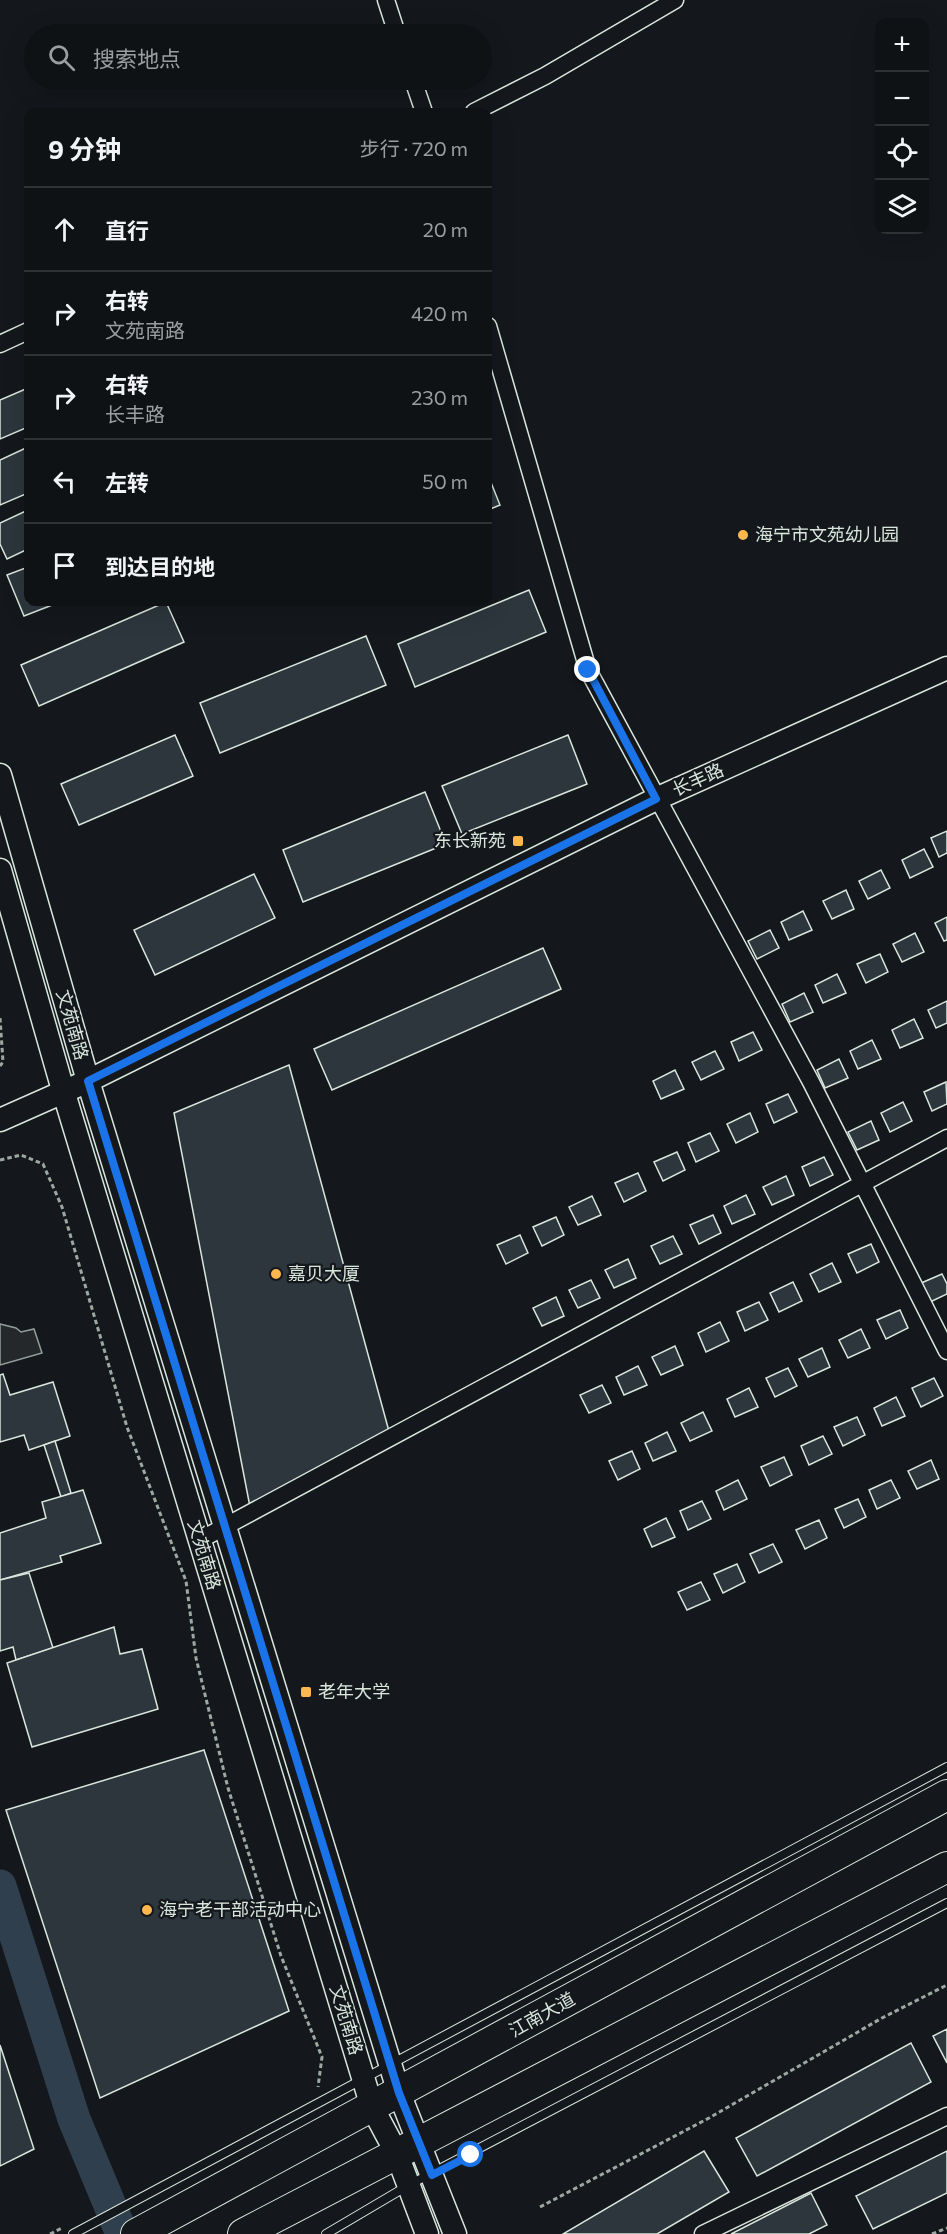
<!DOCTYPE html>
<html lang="zh">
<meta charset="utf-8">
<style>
body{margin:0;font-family:Commissioner,"Noto Sans SC",sans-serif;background:#1d2022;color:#f1f3f6}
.controls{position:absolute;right:18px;top:18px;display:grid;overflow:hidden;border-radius:12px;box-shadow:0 6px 24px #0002}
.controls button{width:54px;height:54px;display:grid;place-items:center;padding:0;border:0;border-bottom:2px solid #2f3234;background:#0f1215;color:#f1f3f6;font:30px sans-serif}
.stop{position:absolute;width:18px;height:18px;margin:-14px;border:4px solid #1a73e8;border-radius:50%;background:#fff}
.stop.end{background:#1a73e8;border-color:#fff;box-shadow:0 2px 6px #0008}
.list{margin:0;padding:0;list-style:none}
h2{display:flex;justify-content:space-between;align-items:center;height:78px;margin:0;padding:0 24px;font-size:26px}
h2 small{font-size:20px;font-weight:400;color:#9b9ea0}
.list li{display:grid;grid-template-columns:39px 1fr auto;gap:18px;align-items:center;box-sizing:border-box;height:84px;padding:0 24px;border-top:2px solid #2f3234}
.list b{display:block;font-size:22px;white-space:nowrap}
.list p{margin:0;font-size:20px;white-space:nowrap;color:#9b9ea0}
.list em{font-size:20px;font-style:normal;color:#9b9ea0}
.icon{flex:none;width:33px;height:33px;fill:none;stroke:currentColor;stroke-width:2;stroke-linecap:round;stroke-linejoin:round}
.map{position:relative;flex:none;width:947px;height:2234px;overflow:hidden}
.search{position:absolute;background:#0f1215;box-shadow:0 6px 24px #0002;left:24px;top:24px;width:468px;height:66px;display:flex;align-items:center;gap:15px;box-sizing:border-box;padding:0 21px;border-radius:33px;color:#9b9ea0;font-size:22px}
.panel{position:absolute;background:#0f1215;box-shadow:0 6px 24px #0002;left:24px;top:108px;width:468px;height:498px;border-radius:12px}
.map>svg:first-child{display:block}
.parking{fill:#24282b;stroke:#939e99;stroke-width:1.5}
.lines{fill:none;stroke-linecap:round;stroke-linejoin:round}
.river{stroke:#2f3f4d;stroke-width:33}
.building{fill:#2c363c;stroke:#d8e6dc;stroke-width:1.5}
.lane-casing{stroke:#d8e6dc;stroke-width:10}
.street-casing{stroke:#d8e6dc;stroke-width:19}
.secondary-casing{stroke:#d8e6dc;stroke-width:25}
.highway-casing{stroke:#d8e6dc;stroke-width:32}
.path{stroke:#9da8a2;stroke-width:3;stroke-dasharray:4.5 3;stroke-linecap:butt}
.lane{stroke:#14181c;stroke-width:8}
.street{stroke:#14181c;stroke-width:16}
.secondary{stroke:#14181c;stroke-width:22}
.highway{stroke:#14181c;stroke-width:30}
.route{stroke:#1a73e8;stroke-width:8}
.poi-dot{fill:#ffb74d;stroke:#14181c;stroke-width:2}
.labels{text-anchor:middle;stroke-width:4.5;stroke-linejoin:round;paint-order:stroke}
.poi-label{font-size:18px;fill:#d8e6dc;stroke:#14181c;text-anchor:start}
.street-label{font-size:18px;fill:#d8e6dc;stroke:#14181c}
</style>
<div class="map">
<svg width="947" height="2234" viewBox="0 0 947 2234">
<rect width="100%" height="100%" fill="#14181c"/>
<polygon class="parking" points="0,1324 16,1328 21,1332 34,1329 42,1353 0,1365"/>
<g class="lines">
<polyline class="river" points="0,1886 74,2119 122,2234"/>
</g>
<g class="building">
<polygon points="28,388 28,427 0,439 0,400"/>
<polygon points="28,447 28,493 0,505 0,460"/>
<polygon points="488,475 500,505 488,510"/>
<polygon points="28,510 28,549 7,559 0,544 0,523"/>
<polygon points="28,567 28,602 60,602 24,616 7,575"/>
<polygon points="529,590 546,632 415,687 398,644"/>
<polygon points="166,602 184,642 39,706 21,665"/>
<polygon points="366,636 386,685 220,753 200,703"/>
<polygon points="175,735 193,776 79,825 61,784"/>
<polygon points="568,735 587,784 462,834 442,786"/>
<polygon points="425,792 446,844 303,902 283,850"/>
<polygon points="947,831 947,853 939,857 931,838"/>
<polygon points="924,849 933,867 910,878 902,860"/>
<polygon points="881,870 890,888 868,899 859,881"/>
<polygon points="254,874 275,918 155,975 134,930"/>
<polygon points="846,890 854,909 832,919 823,901"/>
<polygon points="803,911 812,930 789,940 781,922"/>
<polygon points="947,917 947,940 944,941 935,923"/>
<polygon points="770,930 779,948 757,959 748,941"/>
<polygon points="915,933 924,952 902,962 893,944"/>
<polygon points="543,948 561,989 332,1090 314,1049"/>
<polygon points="880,954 888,972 866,983 857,964"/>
<polygon points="837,974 846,993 823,1003 815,985"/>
<polygon points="804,993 813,1012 790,1022 782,1004"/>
<polygon points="947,1001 947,1023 936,1028 928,1010"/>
<polygon points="914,1019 923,1038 900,1048 892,1030"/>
<polygon points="753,1032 762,1050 739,1061 731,1042"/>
<polygon points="872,1040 881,1059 858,1069 850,1051"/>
<polygon points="715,1051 724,1069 701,1080 692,1062"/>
<polygon points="839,1059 848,1078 825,1088 817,1070"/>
<polygon points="289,1065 390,1435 251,1512 174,1113"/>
<polygon points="675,1070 684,1089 661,1099 653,1081"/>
<polygon points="946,1082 947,1104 932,1111 924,1092"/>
<polygon points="788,1094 797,1112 774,1123 766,1104"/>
<polygon points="903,1102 912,1121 890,1132 881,1113"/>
<polygon points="750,1113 758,1132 736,1143 727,1124"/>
<polygon points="871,1121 879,1140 857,1150 848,1132"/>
<polygon points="710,1133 719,1151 696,1162 688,1143"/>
<polygon points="677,1152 685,1170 663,1181 654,1162"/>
<polygon points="824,1157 833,1175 810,1186 802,1167"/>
<polygon points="638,1173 646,1191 624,1202 615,1183"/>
<polygon points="786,1176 794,1195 772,1205 763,1187"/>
<polygon points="746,1195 755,1214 732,1224 724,1206"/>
<polygon points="592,1196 601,1215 578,1225 569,1207"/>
<polygon points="713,1215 721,1233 699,1244 690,1225"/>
<polygon points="556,1217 564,1235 542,1246 533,1227"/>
<polygon points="520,1235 528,1253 506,1264 497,1245"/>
<polygon points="673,1236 682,1254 660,1264 651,1246"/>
<polygon points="871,1244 879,1262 857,1273 848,1254"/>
<polygon points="628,1259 636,1278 614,1288 605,1270"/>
<polygon points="832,1263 841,1282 819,1292 810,1274"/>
<polygon points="942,1274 947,1284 947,1294 928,1303 919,1284"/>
<polygon points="591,1280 600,1298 578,1308 569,1290"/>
<polygon points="793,1282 802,1301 779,1312 770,1293"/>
<polygon points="556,1297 564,1316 542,1326 533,1308"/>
<polygon points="759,1302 768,1320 745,1331 737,1312"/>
<polygon points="900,1310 908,1328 886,1339 877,1320"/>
<polygon points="720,1322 729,1341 706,1352 698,1333"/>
<polygon points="861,1329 870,1348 848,1358 839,1340"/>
<polygon points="675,1346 683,1365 661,1375 652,1357"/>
<polygon points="822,1348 830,1367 808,1377 799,1359"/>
<polygon points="638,1366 647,1385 624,1395 616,1377"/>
<polygon points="788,1368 797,1386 775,1397 766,1378"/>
<polygon points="3,1374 10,1395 53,1382 70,1436 29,1450 24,1435 0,1442 0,1375"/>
<polygon points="934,1378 943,1396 921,1407 912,1388"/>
<polygon points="602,1385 611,1403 589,1413 580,1395"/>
<polygon points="749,1388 758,1407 735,1417 727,1399"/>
<polygon points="896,1397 905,1416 882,1426 874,1408"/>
<polygon points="703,1412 712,1431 690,1441 681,1423"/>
<polygon points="857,1417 865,1435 843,1446 834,1427"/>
<polygon points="667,1432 676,1451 653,1461 645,1443"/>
<polygon points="823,1436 832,1454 809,1465 801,1446"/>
<polygon points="55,1441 71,1493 61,1497 44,1445"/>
<polygon points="632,1451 640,1469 618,1480 609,1461"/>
<polygon points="784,1457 792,1475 770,1486 761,1467"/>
<polygon points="931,1460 939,1479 917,1489 908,1471"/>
<polygon points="738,1480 747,1499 724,1510 716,1491"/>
<polygon points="891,1480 900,1498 877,1509 869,1490"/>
<polygon points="83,1490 101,1543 60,1556 62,1562 0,1580 0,1533 46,1518 42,1502"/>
<polygon points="858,1499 866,1517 844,1528 835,1509"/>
<polygon points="702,1501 711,1519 688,1530 680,1511"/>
<polygon points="666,1518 675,1537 652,1547 644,1529"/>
<polygon points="819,1520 827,1538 805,1549 796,1530"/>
<polygon points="773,1544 782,1562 759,1573 750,1554"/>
<polygon points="737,1564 745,1582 723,1593 714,1574"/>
<polygon points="29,1573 53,1648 16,1660 13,1647 0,1651 0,1580"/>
<polygon points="701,1582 710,1600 687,1610 678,1592"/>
<polygon points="114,1627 120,1654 142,1649 158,1709 32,1747 7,1663"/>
<polygon points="204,1750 289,2011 100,2098 6,1810"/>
<polygon points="947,2029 947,2063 933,2036"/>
<polygon points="911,2043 931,2082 757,2176 736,2138"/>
<polygon points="0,2045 34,2149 0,2166"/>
<polygon points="704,2151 729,2192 657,2234 563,2234"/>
<polygon points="947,2151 947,2193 873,2229 856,2196"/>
<polygon points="811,2193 827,2225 809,2234 731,2234"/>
</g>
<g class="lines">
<defs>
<g id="lane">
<polyline points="73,2234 947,1767"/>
<polyline points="326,2234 409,2185 947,1903"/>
</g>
<g id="street">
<polyline points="386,0 397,34"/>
<polyline points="413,80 424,112"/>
<polyline points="474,112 545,76 675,0"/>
<polyline points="488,326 588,670 811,1082 947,1351"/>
<polyline points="0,344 28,331"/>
<polyline points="200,1540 947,1138"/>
<polyline points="703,2234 947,2116"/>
</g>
<g id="secondary">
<polyline points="0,775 88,1081 399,2093 455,2234"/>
<polyline points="0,870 63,1090 372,2107 396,2152 427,2234"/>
<polyline points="0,1120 88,1081 656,799 947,668"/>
</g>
<g id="highway">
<polyline points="136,2234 947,1795"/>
<polyline points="243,2234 947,1867"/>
</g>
</defs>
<use href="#lane" class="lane-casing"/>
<use href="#street" class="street-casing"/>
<use href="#secondary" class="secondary-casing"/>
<use href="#highway" class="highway-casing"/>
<g class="path">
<polyline points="0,1018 3,1062 0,1066"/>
<polyline points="0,1160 21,1155 43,1164 62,1207 127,1427 186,1581 196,1658 228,1788 281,1956 322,2057 318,2087"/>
<polyline points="540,2207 709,2118 882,2018 947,1985"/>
<polyline points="50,2234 62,2228"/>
<polyline points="932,2234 947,2228"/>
</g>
<use href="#lane" class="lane"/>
<use href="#street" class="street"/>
<use href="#secondary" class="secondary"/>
<use href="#highway" class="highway"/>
</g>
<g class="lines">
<polyline class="route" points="471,2155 432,2175 399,2093 88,1081 656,799 588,670"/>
</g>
<g class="poi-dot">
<circle cx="743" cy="535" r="6"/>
<rect x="512" y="835" width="12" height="12" rx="3"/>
<circle cx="276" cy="1274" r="6"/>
<rect x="300" y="1686" width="12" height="12" rx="3"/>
<circle cx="147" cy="1910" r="6"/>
</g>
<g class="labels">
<g class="poi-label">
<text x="755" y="541">海宁市文苑幼儿园</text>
<text x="506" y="847" text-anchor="end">东长新苑</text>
<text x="288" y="1280">嘉贝大厦</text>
<text x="318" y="1698">老年大学</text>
<text x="159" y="1916">海宁老干部活动中心</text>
</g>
<g class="street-label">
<text transform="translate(698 780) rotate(-24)" y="6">长丰路</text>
<text transform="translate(72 1025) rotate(74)" y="6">文苑南路</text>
<text transform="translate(204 1555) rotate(73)" y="6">文苑南路</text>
<text transform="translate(542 2015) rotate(-29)" y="6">江南大道</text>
<text transform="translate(346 2020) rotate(73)" y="6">文苑南路</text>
</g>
</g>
</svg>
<div class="controls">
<button>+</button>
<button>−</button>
<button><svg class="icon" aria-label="locate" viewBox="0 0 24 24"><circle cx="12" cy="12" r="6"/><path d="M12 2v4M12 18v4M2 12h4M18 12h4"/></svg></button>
<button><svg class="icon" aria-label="layers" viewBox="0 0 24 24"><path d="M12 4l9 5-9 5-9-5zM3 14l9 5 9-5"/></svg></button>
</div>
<div class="stop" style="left:471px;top:2155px"></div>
<div class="stop end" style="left:588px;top:670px"></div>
<div class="search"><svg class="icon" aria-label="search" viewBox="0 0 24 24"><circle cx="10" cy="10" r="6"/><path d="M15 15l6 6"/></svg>搜索地点</div>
<section class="panel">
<h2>9 分钟<small>步行 · 720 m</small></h2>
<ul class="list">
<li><svg class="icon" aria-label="ahead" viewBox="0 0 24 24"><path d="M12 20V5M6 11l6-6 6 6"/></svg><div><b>直行</b></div><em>20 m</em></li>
<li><svg class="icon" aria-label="right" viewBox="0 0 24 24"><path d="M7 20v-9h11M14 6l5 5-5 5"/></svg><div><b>右转</b><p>文苑南路</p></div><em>420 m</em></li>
<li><svg class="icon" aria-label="right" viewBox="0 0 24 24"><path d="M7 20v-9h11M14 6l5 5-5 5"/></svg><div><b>右转</b><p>长丰路</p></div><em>230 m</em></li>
<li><svg class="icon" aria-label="left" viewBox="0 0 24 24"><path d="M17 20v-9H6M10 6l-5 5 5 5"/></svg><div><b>左转</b></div><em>50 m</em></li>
<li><svg class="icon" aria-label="arrive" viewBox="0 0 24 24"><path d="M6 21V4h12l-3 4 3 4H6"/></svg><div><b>到达目的地</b></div></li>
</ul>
</section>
</div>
